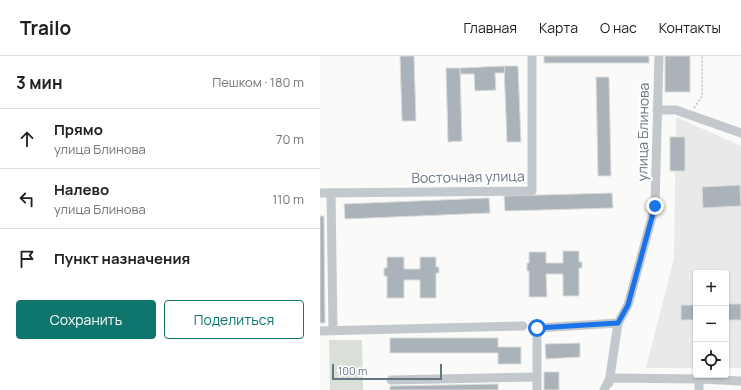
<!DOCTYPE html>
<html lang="ru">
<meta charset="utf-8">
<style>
body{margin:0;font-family:Manrope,sans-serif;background:#f6f6f6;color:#202124}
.controls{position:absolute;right:12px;bottom:12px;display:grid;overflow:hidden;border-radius:4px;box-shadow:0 1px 3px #0004}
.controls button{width:36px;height:36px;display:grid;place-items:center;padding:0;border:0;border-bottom:1px solid #e0e0e0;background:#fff;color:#202124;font:20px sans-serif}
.scale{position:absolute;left:12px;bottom:10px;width:110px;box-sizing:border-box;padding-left:4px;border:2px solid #657683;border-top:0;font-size:11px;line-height:14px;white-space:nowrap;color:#657683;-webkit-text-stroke:3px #fff;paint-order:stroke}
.stop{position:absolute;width:12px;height:12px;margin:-9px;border:3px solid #1a73e8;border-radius:50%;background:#fff}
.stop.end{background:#1a73e8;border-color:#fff;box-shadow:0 1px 4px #0008}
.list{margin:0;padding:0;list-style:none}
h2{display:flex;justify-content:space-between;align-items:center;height:52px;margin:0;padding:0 16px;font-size:17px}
h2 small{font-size:13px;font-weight:400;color:#757577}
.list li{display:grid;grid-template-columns:26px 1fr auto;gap:12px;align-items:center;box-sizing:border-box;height:60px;padding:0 16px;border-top:1px solid #e0e0e0}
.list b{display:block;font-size:15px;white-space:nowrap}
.list p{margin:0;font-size:13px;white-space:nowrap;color:#757577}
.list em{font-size:13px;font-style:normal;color:#757577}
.actions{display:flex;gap:8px;padding:12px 16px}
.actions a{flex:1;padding:9px 0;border:1px solid #0f766e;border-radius:4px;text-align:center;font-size:14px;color:#0f766e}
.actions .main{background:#0f766e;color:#fff}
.icon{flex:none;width:22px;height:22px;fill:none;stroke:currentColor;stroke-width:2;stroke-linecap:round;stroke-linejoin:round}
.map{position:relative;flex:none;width:421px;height:334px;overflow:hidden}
header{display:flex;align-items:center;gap:24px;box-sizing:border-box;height:56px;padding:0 20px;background:#fff;border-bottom:1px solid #e0e0e0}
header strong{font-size:19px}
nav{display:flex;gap:22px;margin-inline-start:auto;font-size:14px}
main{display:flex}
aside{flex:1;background:#fff}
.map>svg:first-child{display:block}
.built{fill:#e8e9e9}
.green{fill:#dadfd7}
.building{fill:#aab3b9;stroke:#dcdcda}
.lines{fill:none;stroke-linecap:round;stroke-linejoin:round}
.path{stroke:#bbbfc2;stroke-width:1.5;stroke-dasharray:2 2;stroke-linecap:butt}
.minor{stroke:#c3c8cc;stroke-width:9}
.route{stroke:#1a73e8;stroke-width:5}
.labels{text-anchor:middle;stroke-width:4;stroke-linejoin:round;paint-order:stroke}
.street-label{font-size:14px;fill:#657683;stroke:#fff}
</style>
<header>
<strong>Trailo</strong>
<nav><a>Главная</a><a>Карта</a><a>О нас</a><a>Контакты</a></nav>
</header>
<main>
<aside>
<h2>3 мин<small>Пешком · 180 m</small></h2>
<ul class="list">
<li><svg class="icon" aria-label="ahead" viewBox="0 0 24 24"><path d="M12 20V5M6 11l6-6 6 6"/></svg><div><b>Прямо</b><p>улица Блинова</p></div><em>70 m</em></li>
<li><svg class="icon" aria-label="left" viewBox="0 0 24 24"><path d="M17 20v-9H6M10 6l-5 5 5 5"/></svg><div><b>Налево</b><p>улица Блинова</p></div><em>110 m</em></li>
<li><svg class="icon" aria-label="arrive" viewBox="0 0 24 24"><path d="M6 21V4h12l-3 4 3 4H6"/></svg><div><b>Пункт назначения</b></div></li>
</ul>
<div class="actions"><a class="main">Сохранить</a><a>Поделиться</a></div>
</aside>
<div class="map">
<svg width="421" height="334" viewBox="0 0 421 334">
<rect width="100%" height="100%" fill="#fafaf8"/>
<polygon class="built" points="356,61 421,90 421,312 406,312 406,217 376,217 376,312 326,312 354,202"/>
<polygon class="green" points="9,284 42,284 43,334 10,334"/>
<g class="building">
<polygon points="80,0 94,0 96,65 82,65"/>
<rect x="224" y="0" width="105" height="7"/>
<rect x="345" y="0" width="25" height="36"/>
<polygon points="184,10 198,10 201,86 187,86"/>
<polygon points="184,10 185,17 175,17 176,34 155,35 154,18 140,18 140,12"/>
<polygon points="126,12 140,12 142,85 128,86"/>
<polygon points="276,21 289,21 291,120 278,120"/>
<rect x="350" y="81" width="15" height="34"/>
<polygon points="420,129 421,150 383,152 382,131"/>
<polygon points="292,137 293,152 185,155 184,140"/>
<polygon points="169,142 170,157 25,163 24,148"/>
<polygon points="0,160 4,160 5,267 0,267"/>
<polygon points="243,195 259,195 259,206 262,206 262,212 259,212 259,240 243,240 243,218 226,218 227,241 209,241 209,215 207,215 207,207 209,207 209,196 226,196 226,207 243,207"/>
<polygon points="67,201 84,201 84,213 100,213 100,201 116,201 116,211 119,211 119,217 116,217 116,242 100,242 100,224 84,224 84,242 67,242 67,220 64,220 64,212 67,212"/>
<rect x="406" y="248" width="15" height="16"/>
<rect x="361" y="249" width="15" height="15"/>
<polygon points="70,282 178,282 178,291 201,291 201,308 178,308 178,297 70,297"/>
<polygon points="260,287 260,301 226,303 225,288"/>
<rect x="224" y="316" width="15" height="18"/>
<polygon points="178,328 178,334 70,334 70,330"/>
</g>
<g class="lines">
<polyline class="path" points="374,52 382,40 382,0"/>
<g class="minor">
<polyline points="337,54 356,54 421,77"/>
<polyline points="0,137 212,135 212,0"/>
<polyline points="11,137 13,274"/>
<polyline points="0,275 203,270"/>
<polyline points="379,323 379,334"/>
<polyline points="71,324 217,321"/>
<polyline points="289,327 298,267"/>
<polyline points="217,334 217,272 298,267 308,249 335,150 339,0"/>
<polyline points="284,334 290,322 379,323 421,325"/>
</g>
</g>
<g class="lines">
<polyline class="route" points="217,272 298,267 308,249 335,150"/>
</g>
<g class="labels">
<g class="street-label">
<text transform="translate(323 76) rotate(-89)" y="5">улица Блинова</text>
<text transform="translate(148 121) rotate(-1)" y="5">Восточная улица</text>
</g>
</g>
</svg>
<div class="controls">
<button>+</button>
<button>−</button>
<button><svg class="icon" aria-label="locate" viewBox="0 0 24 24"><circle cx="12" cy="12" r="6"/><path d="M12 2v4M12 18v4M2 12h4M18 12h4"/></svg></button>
</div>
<div class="scale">100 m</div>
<div class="stop" style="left:217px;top:272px"></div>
<div class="stop end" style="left:335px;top:150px"></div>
</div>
</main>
